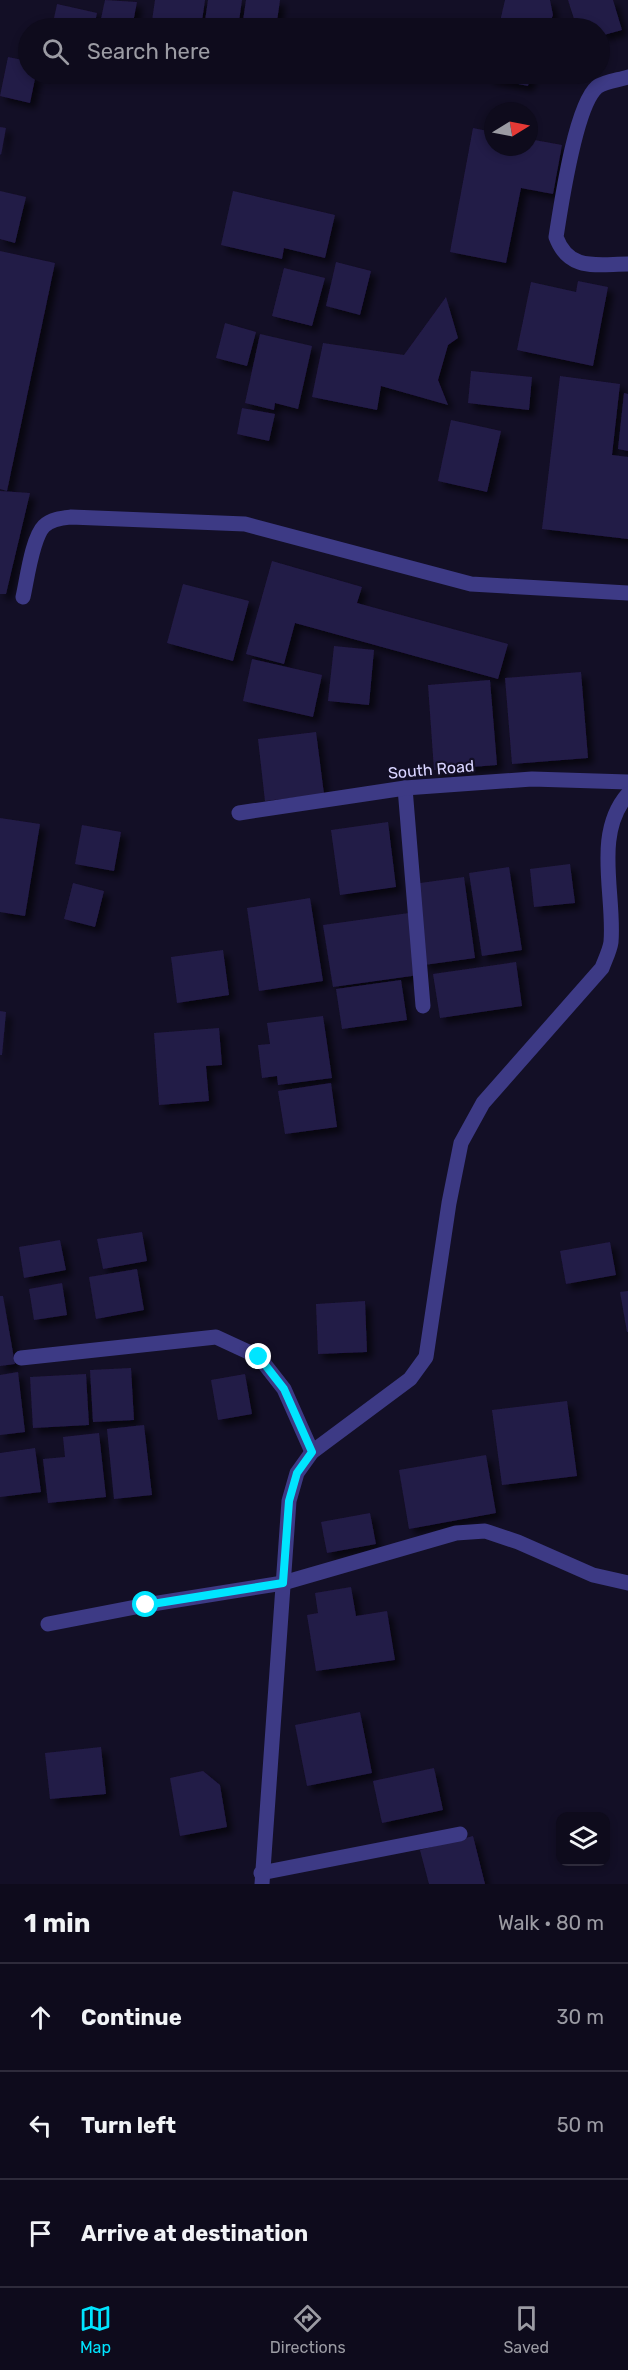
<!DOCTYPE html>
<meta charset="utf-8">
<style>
body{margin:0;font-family:Rubik,sans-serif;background:#1c1929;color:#f1f3f6}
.controls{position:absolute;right:18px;bottom:18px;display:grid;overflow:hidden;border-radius:12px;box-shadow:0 3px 9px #0003}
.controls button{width:54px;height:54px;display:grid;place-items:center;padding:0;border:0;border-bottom:2px solid #2e2b3b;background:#0e0b1c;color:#f1f3f6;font:30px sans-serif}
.compass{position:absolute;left:484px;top:102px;width:54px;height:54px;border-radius:50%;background:#0e0b1c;box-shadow:0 3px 9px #0003;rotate:80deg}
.stop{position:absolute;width:18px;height:18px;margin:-14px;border:4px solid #00e5ff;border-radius:50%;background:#fff}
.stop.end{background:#00e5ff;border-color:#fff;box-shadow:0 2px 6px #0008}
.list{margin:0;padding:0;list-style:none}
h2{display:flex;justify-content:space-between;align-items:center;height:78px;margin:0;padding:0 24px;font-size:26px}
h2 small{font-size:20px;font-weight:400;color:#9b9ba3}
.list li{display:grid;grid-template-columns:39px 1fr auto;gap:18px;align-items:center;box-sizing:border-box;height:108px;padding:0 24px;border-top:2px solid #2e2b3b}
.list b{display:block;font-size:22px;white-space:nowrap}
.list em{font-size:20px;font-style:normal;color:#9b9ba3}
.icon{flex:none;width:33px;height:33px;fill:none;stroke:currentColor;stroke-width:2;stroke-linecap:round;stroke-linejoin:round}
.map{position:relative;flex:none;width:628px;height:1884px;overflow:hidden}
.search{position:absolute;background:#0e0b1c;box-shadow:0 3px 9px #0003;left:18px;right:18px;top:18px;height:66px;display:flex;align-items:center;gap:15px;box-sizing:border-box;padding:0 21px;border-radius:33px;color:#9b9ba3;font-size:22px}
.sheet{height:402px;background:#0e0b1c}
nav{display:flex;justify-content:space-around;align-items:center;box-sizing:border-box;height:84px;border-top:2px solid #2e2b3b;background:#0e0b1c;font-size:16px;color:#9b9ba3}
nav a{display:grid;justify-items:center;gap:3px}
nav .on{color:#00e5ff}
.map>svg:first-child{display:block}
.building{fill:#241b47;filter:url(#shadow)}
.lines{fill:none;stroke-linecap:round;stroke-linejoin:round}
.minor{stroke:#3d3a85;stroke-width:15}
.tertiary{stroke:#3d3a85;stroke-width:15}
.route{stroke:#00e5ff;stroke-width:8}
.labels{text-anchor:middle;stroke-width:4.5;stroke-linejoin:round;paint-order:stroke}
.street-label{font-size:16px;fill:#d9d4ff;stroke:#130f26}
</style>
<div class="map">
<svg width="628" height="1884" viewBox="0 0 628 1884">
<defs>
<filter id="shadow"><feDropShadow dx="5.5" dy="5.5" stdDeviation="3" flood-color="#0009"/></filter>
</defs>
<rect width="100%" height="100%" fill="#130f26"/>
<g class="building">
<polygon points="105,0 137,2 132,28 99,28"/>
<polygon points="155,0 205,0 201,28 151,28"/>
<polygon points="208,0 242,0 238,28 204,28"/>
<polygon points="246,0 280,0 276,28 242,28"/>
<polygon points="505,0 550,0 553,15 548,28 508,28 499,26"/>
<polygon points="568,0 613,0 622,30 600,36 600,28 577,28"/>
<polygon points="57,4 97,13 94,28 52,28"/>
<polygon points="8,57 28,61 28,74 36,74 30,103 0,96"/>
<polygon points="488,74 531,74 528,86 488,78"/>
<polygon points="0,127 6,128 1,155 0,154"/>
<polygon points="473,128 493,132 493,147 529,147 529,139 562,145 553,194 521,188 506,263 450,252"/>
<polygon points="0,191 26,197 15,243 0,239"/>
<polygon points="233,191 335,215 325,258 284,248 282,259 221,245"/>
<polygon points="0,251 55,263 7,491 0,489"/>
<polygon points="336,262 371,271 360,315 326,306"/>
<polygon points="284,268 325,278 312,326 272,316"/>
<polygon points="578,281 608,287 593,366 517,350 531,282 576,292"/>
<polygon points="446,297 458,338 448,345 438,380 448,405 381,386 377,410 312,397 323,343 404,355"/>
<polygon points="225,323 256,332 247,366 216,358"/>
<polygon points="260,334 312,346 298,409 275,403 274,410 245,403"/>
<polygon points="471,371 532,377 529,410 468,403"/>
<polygon points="560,376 620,384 612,455 628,457 628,539 542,529"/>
<polygon points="624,393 628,394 628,451 618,449"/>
<polygon points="242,408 275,414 269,441 237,434"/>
<polygon points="451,420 501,431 487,492 438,481"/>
<polygon points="0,491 30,493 6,594 0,594"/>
<polygon points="272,561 362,587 357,603 508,644 498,679 295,623 284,664 246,654"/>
<polygon points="183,584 249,601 233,661 167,643"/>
<polygon points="334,646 374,650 369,705 328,701"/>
<polygon points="252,659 322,675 313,717 243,701"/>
<polygon points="581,672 588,758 512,764 505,678"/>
<polygon points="490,680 497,765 434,770 428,685"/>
<polygon points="316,732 324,794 265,801 258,739"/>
<polygon points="0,818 40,824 25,916 0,912"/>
<polygon points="388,822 396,887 340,895 331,830"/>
<polygon points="82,825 121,832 114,871 75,864"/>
<polygon points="570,864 575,903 534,907 530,869"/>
<polygon points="509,867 522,950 482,956 469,873"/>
<polygon points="464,877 475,958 424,965 413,884"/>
<polygon points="73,883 104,891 95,927 64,919"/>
<polygon points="310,898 323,981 259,991 247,908"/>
<polygon points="409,913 419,975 333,987 323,925"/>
<polygon points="223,950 229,995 177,1003 171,957"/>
<polygon points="516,962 522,1006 440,1018 433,974"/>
<polygon points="401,980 407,1020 342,1029 336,989"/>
<polygon points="0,1011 6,1012 2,1055 0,1055"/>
<polygon points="323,1016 332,1078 278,1085 277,1076 262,1078 258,1045 270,1044 267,1023"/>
<polygon points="219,1028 222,1065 206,1066 209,1101 159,1105 154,1033"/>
<polygon points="331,1083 337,1127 285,1134 278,1091"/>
<polygon points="142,1232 147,1261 103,1269 97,1239"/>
<polygon points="60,1240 66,1270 24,1278 19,1247"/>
<polygon points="610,1242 616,1275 566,1284 560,1251"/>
<polygon points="137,1269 144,1310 96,1319 89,1277"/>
<polygon points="62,1283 67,1315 34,1320 29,1289"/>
<polygon points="628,1291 628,1332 627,1332 620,1292"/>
<polygon points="0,1296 3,1296 15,1364 0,1366"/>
<polygon points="365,1301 367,1352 318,1354 316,1304"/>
<polygon points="131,1368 134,1420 93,1422 90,1370"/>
<polygon points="18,1372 25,1432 0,1435 0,1375"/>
<polygon points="86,1374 89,1425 33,1428 30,1377"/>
<polygon points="245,1374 252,1414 218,1420 211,1380"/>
<polygon points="567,1401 577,1476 502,1485 492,1410"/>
<polygon points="144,1425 152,1495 114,1499 107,1429"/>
<polygon points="99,1433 106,1497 48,1503 43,1459 65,1457 63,1437"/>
<polygon points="35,1448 41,1492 0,1497 0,1453"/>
<polygon points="486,1455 496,1513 409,1529 399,1470"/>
<polygon points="370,1513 376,1544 327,1553 321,1522"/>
<polygon points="351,1587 356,1616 387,1611 395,1660 316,1671 307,1615 318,1613 315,1593"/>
<polygon points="360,1712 372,1773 307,1786 295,1725"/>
<polygon points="101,1747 106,1794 50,1799 45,1753"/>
<polygon points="434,1768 443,1810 382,1823 373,1781"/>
<polygon points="203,1771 220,1785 227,1827 180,1836 170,1778"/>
<polygon points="473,1836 485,1884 429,1884 420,1850"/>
</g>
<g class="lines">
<g class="minor">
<path d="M628 77C619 80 605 81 597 87 575 106 561 206 556 237 569 272 597 264 628 264"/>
<path d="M23 597C27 580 32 538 44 526 51 519 62 518 71 517L245 524 471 584 628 593"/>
<polyline points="405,788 423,1006"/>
<polyline points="239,813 405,788 532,779 628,782"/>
<polyline points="21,1358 216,1337 259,1357 284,1389 312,1452"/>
<polyline points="48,1624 146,1605 283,1583 456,1533 485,1531 518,1542 593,1575 628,1583"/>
<polyline points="261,1873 460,1834"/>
</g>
<path class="tertiary" d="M262 1884 289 1501 297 1473 312 1452 410 1379 426 1357 449 1203 461 1143 483 1103 602 968C605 960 610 950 611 942 615 894 593 834 628 794"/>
</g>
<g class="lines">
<polyline class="route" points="146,1605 283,1583 289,1501 297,1473 312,1452 284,1389 259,1357"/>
</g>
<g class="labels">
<g class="street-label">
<text transform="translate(431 769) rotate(-5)" y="6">South Road</text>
</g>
</g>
</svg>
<div class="controls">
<button><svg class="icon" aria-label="layers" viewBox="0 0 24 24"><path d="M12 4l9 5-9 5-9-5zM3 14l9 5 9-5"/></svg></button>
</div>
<svg class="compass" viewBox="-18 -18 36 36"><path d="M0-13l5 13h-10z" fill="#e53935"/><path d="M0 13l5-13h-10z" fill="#9b9ba3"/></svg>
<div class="stop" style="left:146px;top:1605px"></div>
<div class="stop end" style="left:259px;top:1357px"></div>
<div class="search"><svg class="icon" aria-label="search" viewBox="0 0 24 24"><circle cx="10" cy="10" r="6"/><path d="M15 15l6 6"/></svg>Search here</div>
</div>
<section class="sheet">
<h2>1 min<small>Walk · 80 m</small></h2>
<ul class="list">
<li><svg class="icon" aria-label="ahead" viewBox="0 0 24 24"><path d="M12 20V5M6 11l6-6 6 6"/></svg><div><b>Continue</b></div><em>30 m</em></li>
<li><svg class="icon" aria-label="left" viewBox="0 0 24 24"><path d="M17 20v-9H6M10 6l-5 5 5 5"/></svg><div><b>Turn left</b></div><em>50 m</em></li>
<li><svg class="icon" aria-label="arrive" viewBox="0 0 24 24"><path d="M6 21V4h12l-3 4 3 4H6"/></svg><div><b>Arrive at destination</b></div></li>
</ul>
</section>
<nav>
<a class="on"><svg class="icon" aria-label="map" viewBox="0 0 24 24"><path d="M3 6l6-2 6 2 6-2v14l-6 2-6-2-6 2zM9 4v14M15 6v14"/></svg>Map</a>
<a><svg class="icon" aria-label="directions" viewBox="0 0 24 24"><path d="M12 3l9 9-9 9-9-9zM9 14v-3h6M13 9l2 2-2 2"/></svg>Directions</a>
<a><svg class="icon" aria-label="saved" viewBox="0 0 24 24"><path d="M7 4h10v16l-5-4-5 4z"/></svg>Saved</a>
</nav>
